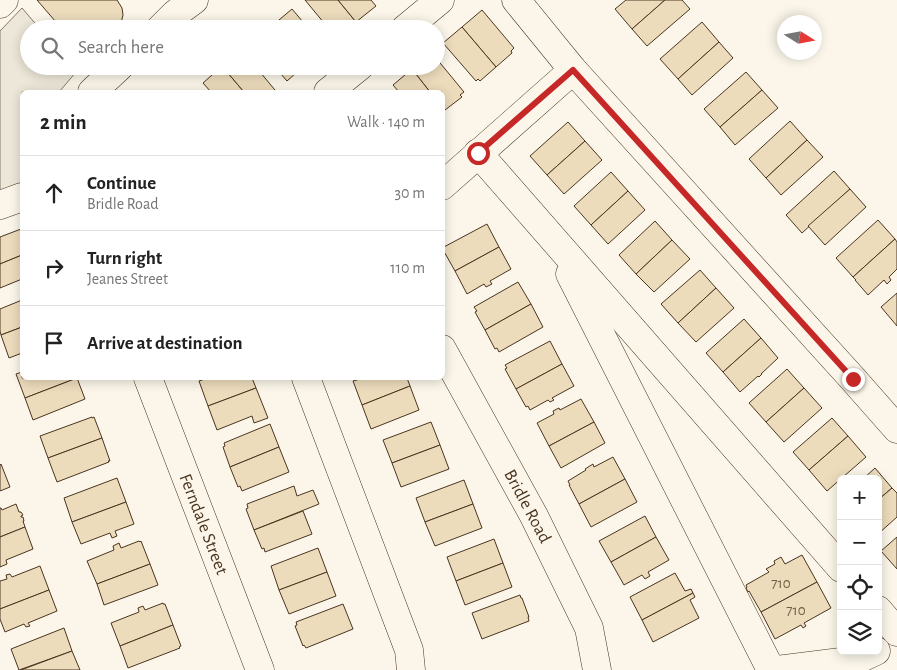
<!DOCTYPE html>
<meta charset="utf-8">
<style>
body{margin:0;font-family:"Alegreya Sans",sans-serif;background:#f6f6f6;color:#222}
.controls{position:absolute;right:15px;bottom:15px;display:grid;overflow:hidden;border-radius:8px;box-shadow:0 2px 12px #0003}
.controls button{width:45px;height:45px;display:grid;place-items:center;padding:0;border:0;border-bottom:1px solid #e0e0e0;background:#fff;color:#222;font:25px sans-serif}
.compass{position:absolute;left:777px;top:15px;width:45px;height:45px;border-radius:50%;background:#fff;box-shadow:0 2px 12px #0003;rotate:101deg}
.stop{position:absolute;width:15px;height:15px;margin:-11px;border:4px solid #c62828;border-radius:50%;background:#fff}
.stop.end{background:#c62828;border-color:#fff;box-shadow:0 1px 5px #0008}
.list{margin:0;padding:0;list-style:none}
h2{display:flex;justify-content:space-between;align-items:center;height:65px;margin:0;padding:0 20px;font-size:21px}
h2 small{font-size:16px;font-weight:400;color:#767676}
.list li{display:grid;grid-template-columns:32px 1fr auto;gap:15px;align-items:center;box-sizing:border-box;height:75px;padding:0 20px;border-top:1px solid #e0e0e0}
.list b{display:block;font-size:19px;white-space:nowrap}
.list p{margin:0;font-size:16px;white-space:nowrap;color:#767676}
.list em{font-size:16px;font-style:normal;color:#767676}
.icon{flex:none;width:28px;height:28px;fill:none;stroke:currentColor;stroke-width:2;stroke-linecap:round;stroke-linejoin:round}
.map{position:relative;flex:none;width:897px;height:670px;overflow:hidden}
.search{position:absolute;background:#fff;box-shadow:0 2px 12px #0003;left:20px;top:20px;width:425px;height:55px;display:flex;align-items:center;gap:12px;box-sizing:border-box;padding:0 18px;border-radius:28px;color:#767676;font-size:19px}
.panel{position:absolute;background:#fff;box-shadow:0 2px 12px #0003;left:20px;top:90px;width:425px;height:290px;border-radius:8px}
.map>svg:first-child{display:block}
.parking{fill:#ede7d9;stroke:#887966}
.building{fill:#ecdcbc;stroke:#4a3520}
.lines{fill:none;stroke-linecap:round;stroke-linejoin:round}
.minor-casing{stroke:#4a3520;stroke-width:29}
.minor{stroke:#fbf6e9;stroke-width:28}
.route{stroke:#c62828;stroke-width:6}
.labels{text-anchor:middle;stroke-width:4;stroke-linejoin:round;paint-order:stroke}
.number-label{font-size:15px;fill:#725f47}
.street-label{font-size:18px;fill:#4a3520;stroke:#fbf6e9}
</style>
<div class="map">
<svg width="897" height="670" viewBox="0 0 897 670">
<rect width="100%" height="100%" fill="#fbf6e9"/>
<polygon class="parking" points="22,8 40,29 29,29 29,66 73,66 77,71 59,92 22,92 22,182 0,192 0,31"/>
<g class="building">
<polygon points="37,0 117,0 122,8 123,15 121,23 115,29 62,29"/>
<polygon points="305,0 338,0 356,22 349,29 329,29"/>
<polygon points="338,0 371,0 376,6 356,22"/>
<polygon points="626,0 665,0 632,29 615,9"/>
<polygon points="665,0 682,0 690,9 647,46 632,29"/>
<polygon points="292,9 309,29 277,29 273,25"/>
<polygon points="482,10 514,48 511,51 512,53 496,67 462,27"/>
<polygon points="702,22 719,42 678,79 660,59"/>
<polygon points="462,27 496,67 480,81 478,79 476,81 443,43"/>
<polygon points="719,42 733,58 692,95 678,79"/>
<polygon points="436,58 464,92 460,95 462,97 445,110 442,107 442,92 430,92 412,69 415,66 436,66"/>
<polygon points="222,66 244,92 211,92 203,83"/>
<polygon points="222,66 255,66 275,90 272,92 244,92"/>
<polygon points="274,66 304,66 287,81"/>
<polygon points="412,69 430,92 399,92 393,85"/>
<polygon points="746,72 762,90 720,127 704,109"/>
<polygon points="762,90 778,108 735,145 720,127"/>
<polygon points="790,121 807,140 766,178 749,159"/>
<polygon points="568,122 585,141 547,175 530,156"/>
<polygon points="807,140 823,157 781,195 766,178"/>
<polygon points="585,141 602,160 564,194 547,175"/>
<polygon points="834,171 850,189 802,233 786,215"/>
<polygon points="611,172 628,191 591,225 574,206"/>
<polygon points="850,189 866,207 825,245 808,226"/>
<polygon points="628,191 645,210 608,244 591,225"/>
<polygon points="878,220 895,239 853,277 836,258"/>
<polygon points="655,221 672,240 636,274 619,255"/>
<polygon points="487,224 499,247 455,271 442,248"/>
<polygon points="21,229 22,233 22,255 0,264 0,237"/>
<polygon points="895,239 897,242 897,269 889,277 891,280 887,284 884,280 868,295 855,280 856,280 853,277"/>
<polygon points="672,240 690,259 654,292 636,274"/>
<polygon points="499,247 511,269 490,281 492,284 486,287 484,284 467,294 455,271"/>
<polygon points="22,255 22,279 0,288 0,264"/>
<polygon points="700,270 716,288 678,323 661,304"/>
<polygon points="518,282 531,304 485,330 475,312 477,311 474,307"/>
<polygon points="716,288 734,308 696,342 678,323"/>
<polygon points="897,293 897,326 881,307"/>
<polygon points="22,300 22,327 1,335 0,331 0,309"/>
<polygon points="531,304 543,327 499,352 497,348 495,349 485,330"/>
<polygon points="744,319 761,338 723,372 706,353"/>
<polygon points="22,327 22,353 9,358 1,335"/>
<polygon points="761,338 778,358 761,374 762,374 759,377 758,376 740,392 723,372"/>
<polygon points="550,341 562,364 516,389 505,369 507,368 505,365"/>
<polygon points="562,364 574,386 552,398 554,400 550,402 548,400 530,410 528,406 526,407 516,389"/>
<polygon points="787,369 804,388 766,422 749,403"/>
<polygon points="22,372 22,378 77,378 25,398 16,374"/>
<polygon points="77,378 85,399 33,420 25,398"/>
<polygon points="208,378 252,378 256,388 208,406 199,381"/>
<polygon points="364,378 407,378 410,386 362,405 353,381"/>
<polygon points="410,386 419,410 371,429 362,405"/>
<polygon points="256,388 268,418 254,423 252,416 217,430 208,406"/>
<polygon points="804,388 822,408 784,442 766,422"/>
<polygon points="581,399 594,422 549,446 537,423 554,414 553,411 559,408 560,410"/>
<polygon points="92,417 92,418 94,417 102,438 48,458 40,436"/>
<polygon points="832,418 848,436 809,470 793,452"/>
<polygon points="431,422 440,445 392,463 383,440"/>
<polygon points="594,422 605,443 561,468 549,446"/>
<polygon points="270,424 279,447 230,467 223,447 225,446 224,443"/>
<polygon points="848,436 866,457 827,491 809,470"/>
<polygon points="102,438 110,461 108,461 109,462 57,482 48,458"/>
<polygon points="440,445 449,469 401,487 392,463"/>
<polygon points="279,447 289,472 242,491 240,486 238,487 230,467"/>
<polygon points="613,457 625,479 579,504 569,485 570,485 568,481 586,470 585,469 593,464 594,467"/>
<polygon points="1,464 10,487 0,491 0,465"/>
<polygon points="875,468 892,488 878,500 878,479 863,479"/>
<polygon points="117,478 126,502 72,522 64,498"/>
<polygon points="625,479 637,502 591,527 579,504"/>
<polygon points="464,480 473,504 425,522 416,498"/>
<polygon points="294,486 297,496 313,490 319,504 254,530 246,509 248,508 247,504"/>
<polygon points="892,488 897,493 897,517 878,534 878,500"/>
<polygon points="126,502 134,524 115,531 117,536 112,538 110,533 81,544 72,522"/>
<polygon points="16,504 19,512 21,512 23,515 21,516 21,517 23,517 24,521 23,521 25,527 0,537 0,508 1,508 2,510"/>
<polygon points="473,504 482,528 435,546 425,522"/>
<polygon points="303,511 312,534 265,552 264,548 262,549 254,530"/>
<polygon points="645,516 656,537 611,562 599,541"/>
<polygon points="25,527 33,549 6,560 7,564 0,567 0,537"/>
<polygon points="656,537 669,560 648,572 650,576 645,579 642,575 624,585 611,562"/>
<polygon points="897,537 897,569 881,551"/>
<polygon points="494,539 503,563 456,581 447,557"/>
<polygon points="139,541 140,542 141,541 150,564 97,584 87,561 114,550 113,546 119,543 121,548"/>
<polygon points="318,548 327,572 279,590 271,566"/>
<polygon points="802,555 817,582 761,612 749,591 748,592 746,588 747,587 746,585 769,572 766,569 775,564 774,561 781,557 785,564"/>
<polygon points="503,563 512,587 465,605 456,581"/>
<polygon points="150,564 158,585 104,605 97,584"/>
<polygon points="40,566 49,590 0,609 0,581 7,579 6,575 10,574 12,577"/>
<polygon points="327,572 336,596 289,614 279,590"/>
<polygon points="675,573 685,591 691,589 693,593 642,620 630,597"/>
<polygon points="817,582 831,608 804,623 806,626 803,628 801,625 775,639 761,612"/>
<polygon points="49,590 57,611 28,623 30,626 26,627 24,624 5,632 0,619 0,609"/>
<polygon points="693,593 695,597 690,600 699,618 653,642 642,620"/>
<polygon points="520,595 521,598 522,598 529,617 528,617 529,621 482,639 472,613"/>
<polygon points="163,603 163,604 165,604 173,625 120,646 111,623 139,612 138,608 143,606 145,610"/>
<polygon points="343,604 353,629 306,648 304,645 303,646 295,626 297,625 296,622"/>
<polygon points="173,625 181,646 179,647 180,648 128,668 120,646"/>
<polygon points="64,628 72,651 19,670 11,649"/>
<polygon points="72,651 80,670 21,670"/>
</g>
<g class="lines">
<defs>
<g id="minor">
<polyline points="516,0 573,70 853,379 897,429"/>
<polyline points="0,4 4,0"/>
<polyline points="160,29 175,14 194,0"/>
<polyline points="405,29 440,0"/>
<polyline points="92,92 120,66"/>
<polyline points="328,92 360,66"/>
<polyline points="478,153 841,568"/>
<polyline points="442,186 573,70"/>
<polyline points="0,205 22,197"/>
<polyline points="570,274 771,670"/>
<polyline points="442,349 534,516 589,628 597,670"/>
<polyline points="148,378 260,670"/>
<polyline points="306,378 409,650 411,670"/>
<polyline points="878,610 897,632"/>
<polyline points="777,670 857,660 876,651"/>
</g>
</defs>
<use href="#minor" class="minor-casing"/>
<use href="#minor" class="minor"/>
</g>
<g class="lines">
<polyline class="route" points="478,153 573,70 853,379"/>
</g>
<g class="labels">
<g class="number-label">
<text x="781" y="588">710</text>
<text x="796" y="615">710</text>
</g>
<g class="street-label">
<text transform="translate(528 506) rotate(62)" y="6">Bridle Road</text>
<text transform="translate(204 524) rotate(69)" y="6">Ferndale Street</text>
</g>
</g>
</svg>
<div class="controls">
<button>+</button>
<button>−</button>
<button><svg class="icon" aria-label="locate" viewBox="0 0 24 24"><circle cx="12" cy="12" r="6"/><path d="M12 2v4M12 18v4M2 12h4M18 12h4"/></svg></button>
<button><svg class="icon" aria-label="layers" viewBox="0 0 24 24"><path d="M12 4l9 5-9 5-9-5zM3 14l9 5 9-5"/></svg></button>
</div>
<svg class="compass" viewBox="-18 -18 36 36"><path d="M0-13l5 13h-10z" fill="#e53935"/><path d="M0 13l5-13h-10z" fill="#767676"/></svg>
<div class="stop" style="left:478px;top:153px"></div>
<div class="stop end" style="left:853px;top:379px"></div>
<div class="search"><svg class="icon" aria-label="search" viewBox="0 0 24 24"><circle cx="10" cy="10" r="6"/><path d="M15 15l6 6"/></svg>Search here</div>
<section class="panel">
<h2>2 min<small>Walk · 140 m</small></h2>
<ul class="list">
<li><svg class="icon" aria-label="ahead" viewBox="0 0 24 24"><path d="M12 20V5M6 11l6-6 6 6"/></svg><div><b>Continue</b><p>Bridle Road</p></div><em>30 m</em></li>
<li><svg class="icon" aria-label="right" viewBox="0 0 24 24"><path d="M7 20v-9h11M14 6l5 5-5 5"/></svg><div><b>Turn right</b><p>Jeanes Street</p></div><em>110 m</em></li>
<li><svg class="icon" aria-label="arrive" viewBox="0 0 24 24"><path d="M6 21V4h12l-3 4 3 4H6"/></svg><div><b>Arrive at destination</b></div></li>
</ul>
</section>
</div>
